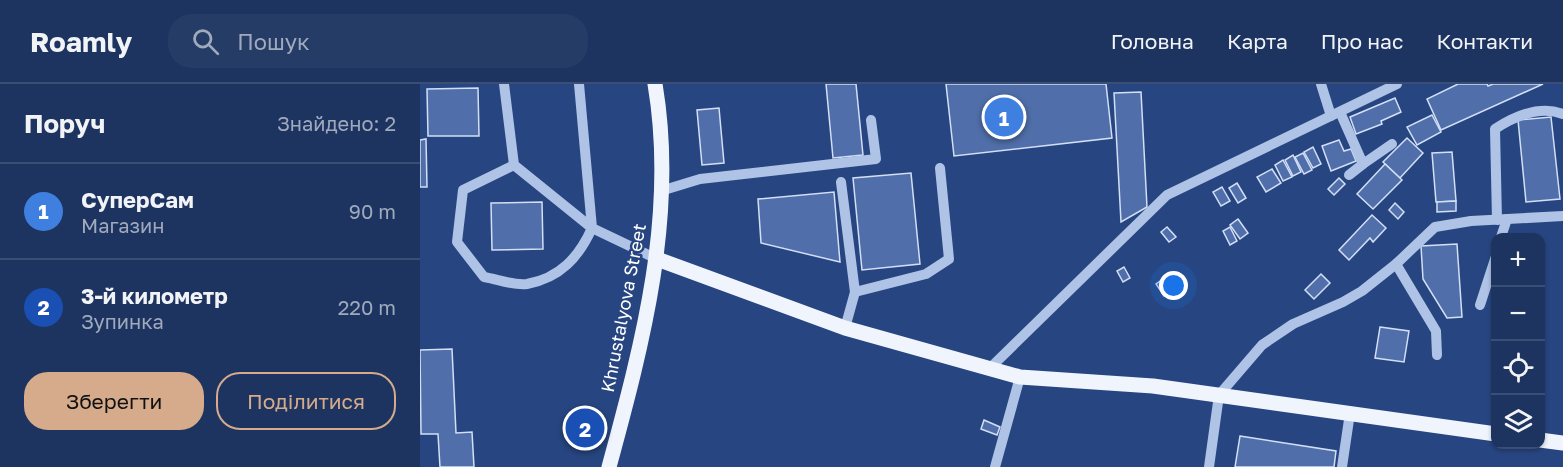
<!DOCTYPE html>
<html lang="uk">
<meta charset="utf-8">
<style>
body{margin:0;font-family:"Golos Text",sans-serif;background:#253c67;color:#f1f3f6}
.controls{position:absolute;right:18px;bottom:18px;display:grid;overflow:hidden;border-radius:12px;box-shadow:0 2px 4px #0004}
.controls button{width:54px;height:54px;display:grid;place-items:center;padding:0;border:0;border-bottom:2px solid #3b4f76;background:#1d3461;color:#f1f3f6;font:30px sans-serif}
.you{position:absolute;left:754px;top:202px;width:21px;height:21px;margin:-15px;border:4px solid #fff;border-radius:50%;background:#1a73e8;box-shadow:0 0 0 9px #1a73e833}
.badge{display:grid;place-items:center;width:39px;height:39px;border-radius:50%;background:#d6ab8b;color:#fff;font-size:20px;font-weight:700}
.pin{position:absolute;translate:-50% -50%;border:3px solid #fff;box-shadow:0 2px 6px #0006}
.list{margin:0;padding:0;list-style:none}
h2{display:flex;justify-content:space-between;align-items:center;height:78px;margin:0;padding:0 24px;font-size:26px}
h2 small{font-size:20px;font-weight:400;color:#a0aabd}
.list li{display:grid;grid-template-columns:39px 1fr auto;gap:18px;align-items:center;box-sizing:border-box;height:96px;padding:0 24px;border-top:2px solid #3b4f76}
.list b{display:block;font-size:22px;white-space:nowrap}
.list p{margin:0;font-size:20px;white-space:nowrap;color:#a0aabd}
.list em{font-size:20px;font-style:normal;color:#a0aabd}
.actions{display:flex;gap:12px;padding:18px 24px}
.actions a{flex:1;padding:14px 0;border:2px solid #d6ab8b;border-radius:24px;text-align:center;font-size:21px;color:#d6ab8b}
.actions .main{background:#d6ab8b;color:#111}
.icon{flex:none;width:33px;height:33px;fill:none;stroke:currentColor;stroke-width:2;stroke-linecap:round;stroke-linejoin:round}
.map{position:relative;flex:none;width:1143px;height:383px;overflow:hidden}
header{display:flex;align-items:center;gap:36px;box-sizing:border-box;height:84px;padding:0 30px;background:#1d3461;border-bottom:2px solid #3b4f76}
header strong{font-size:28px}
nav{display:flex;gap:33px;margin-inline-start:auto;font-size:21px}
.search{width:420px;height:54px;background:#253c67;display:flex;align-items:center;gap:15px;box-sizing:border-box;padding:0 21px;border-radius:24px;color:#a0aabd;font-size:22px}
main{display:flex}
aside{flex:1;background:#1d3461}
.map>svg:first-child{display:block}
.building{fill:#506faa;stroke:#d2dff5;stroke-width:1.5}
.lines{fill:none;stroke-linecap:round;stroke-linejoin:round}
.minor{stroke:#afc3e6;stroke-width:10}
.major{stroke:#f0f4fd;stroke-width:15}
.labels{text-anchor:middle;stroke-width:5;stroke-linejoin:round;paint-order:stroke}
.street-label{font-size:18px;fill:#fff;stroke:#274681}
</style>
<header>
<strong>Roamly</strong>
<div class="search"><svg class="icon" aria-label="search" viewBox="0 0 24 24"><circle cx="10" cy="10" r="6"/><path d="M15 15l6 6"/></svg>Пошук</div>
<nav><a>Головна</a><a>Карта</a><a>Про нас</a><a>Контакти</a></nav>
</header>
<main>
<aside>
<h2>Поруч<small>Знайдено: 2</small></h2>
<ul class="list">
<li><span class="badge" style="background:#3f7fe0">1</span><div><b>СуперСам</b><p>Магазин</p></div><em>90 m</em></li>
<li><span class="badge" style="background:#1a4fb4">2</span><div><b>3-й километр</b><p>Зупинка</p></div><em>220 m</em></li>
</ul>
<div class="actions"><a class="main">Зберегти</a><a>Поділитися</a></div>
</aside>
<div class="map">
<svg width="1143" height="383" viewBox="0 0 1143 383">
<rect width="100%" height="100%" fill="#274681"/>
<g class="building">
<polygon points="406,0 436,0 443,71 413,74"/>
<polygon points="526,0 686,0 692,54 534,72"/>
<polygon points="1038,0 1067,0 1068,2 1073,0 1123,0 1021,46 1007,15"/>
<polygon points="58,4 59,52 8,52 7,5"/>
<polygon points="721,8 727,123 701,138 694,9"/>
<polygon points="975,14 981,28 961,37 962,40 936,50 930,33"/>
<polygon points="299,24 304,79 282,81 277,26"/>
<polygon points="1012,31 1021,48 997,61 987,43"/>
<polygon points="1131,33 1140,115 1106,118 1098,36"/>
<polygon points="987,54 1003,69 980,94 963,78"/>
<polygon points="6,55 7,103 0,103 0,56"/>
<polygon points="919,56 924,67 931,65 936,77 911,87 902,62"/>
<polygon points="893,63 901,80 893,84 884,68"/>
<polygon points="1032,68 1036,117 1016,118 1012,69"/>
<polygon points="883,69 892,86 884,90 875,73"/>
<polygon points="873,71 881,88 873,92 865,76"/>
<polygon points="863,76 872,93 863,97 855,81"/>
<polygon points="965,80 982,96 953,125 937,110"/>
<polygon points="852,85 861,99 846,108 837,93"/>
<polygon points="491,89 500,180 442,186 433,94"/>
<polygon points="919,94 925,100 914,111 908,105"/>
<polygon points="817,99 826,114 818,119 809,104"/>
<polygon points="802,103 810,117 801,122 793,108"/>
<polygon points="414,108 420,178 341,159 338,115"/>
<polygon points="1036,117 1036,127 1017,128 1017,118"/>
<polygon points="122,118 123,165 72,166 71,119"/>
<polygon points="975,119 984,128 978,135 969,126"/>
<polygon points="952,131 966,144 953,158 950,154 929,176 919,166"/>
<polygon points="818,135 828,149 820,155 810,141"/>
<polygon points="747,143 756,153 749,158 741,148"/>
<polygon points="810,143 817,157 810,161 803,147"/>
<polygon points="1037,160 1042,233 1027,234 1003,195 1001,162"/>
<polygon points="704,183 710,194 703,198 697,187"/>
<polygon points="901,190 910,199 894,215 885,206"/>
<polygon points="743,195 751,207 744,212 736,200"/>
<polygon points="960,243 989,247 984,278 955,274"/>
<polygon points="32,265 36,349 52,348 54,383 20,383 18,350 1,350 0,266"/>
<polygon points="564,336 580,343 577,351 561,345"/>
<polygon points="820,352 916,367 914,383 815,383"/>
</g>
<g class="lines">
<g class="minor">
<path d="M84 0 94 81 172 144C159 173 140 194 107 200 94 202 77 195 64 193L37 158 43 106 94 81"/>
<polyline points="159,0 172,144 237,175"/>
<polyline points="901,0 911,32"/>
<polyline points="920,28 943,80 972,60"/>
<polyline points="929,91 943,80"/>
<polyline points="421,98 435,208 425,244"/>
<polyline points="244,106 280,95 456,75 451,36"/>
<path d="M1077 136 1075 45C1095 32 1120 21 1143 30"/>
<polyline points="1081,153 1087,135"/>
<polyline points="976,180 1016,247 1017,271"/>
<polyline points="435,208 506,190 529,175 520,84"/>
<polyline points="1060,221 1076,172"/>
<polyline points="568,286 747,111 977,0"/>
<polyline points="575,383 600,293"/>
<polyline points="789,383 799,311 842,261 873,240 923,218 942,207 976,180 1015,143 1051,137 1143,132"/>
<polyline points="922,383 930,329"/>
</g>
<g class="major">
<polyline points="237,175 425,244 600,293 733,302 1076,350"/>
<polyline points="1120,356 1143,359"/>
<path d="M189 383C223 258 257 130 235 0"/>
</g>
</g>
<g class="labels">
<g class="street-label">
<text transform="translate(204 224) rotate(-79)" y="6">Khrustalyova Street</text>
</g>
</g>
</svg>
<div class="controls">
<button>+</button>
<button>−</button>
<button><svg class="icon" aria-label="locate" viewBox="0 0 24 24"><circle cx="12" cy="12" r="6"/><path d="M12 2v4M12 18v4M2 12h4M18 12h4"/></svg></button>
<button><svg class="icon" aria-label="layers" viewBox="0 0 24 24"><path d="M12 4l9 5-9 5-9-5zM3 14l9 5 9-5"/></svg></button>
</div>
<div class="you"></div>
<div class="pin badge" style="left:584px;top:33px;background:#3f7fe0">1</div>
<div class="pin badge" style="left:165px;top:344px;background:#1a4fb4">2</div>
</div>
</main>
